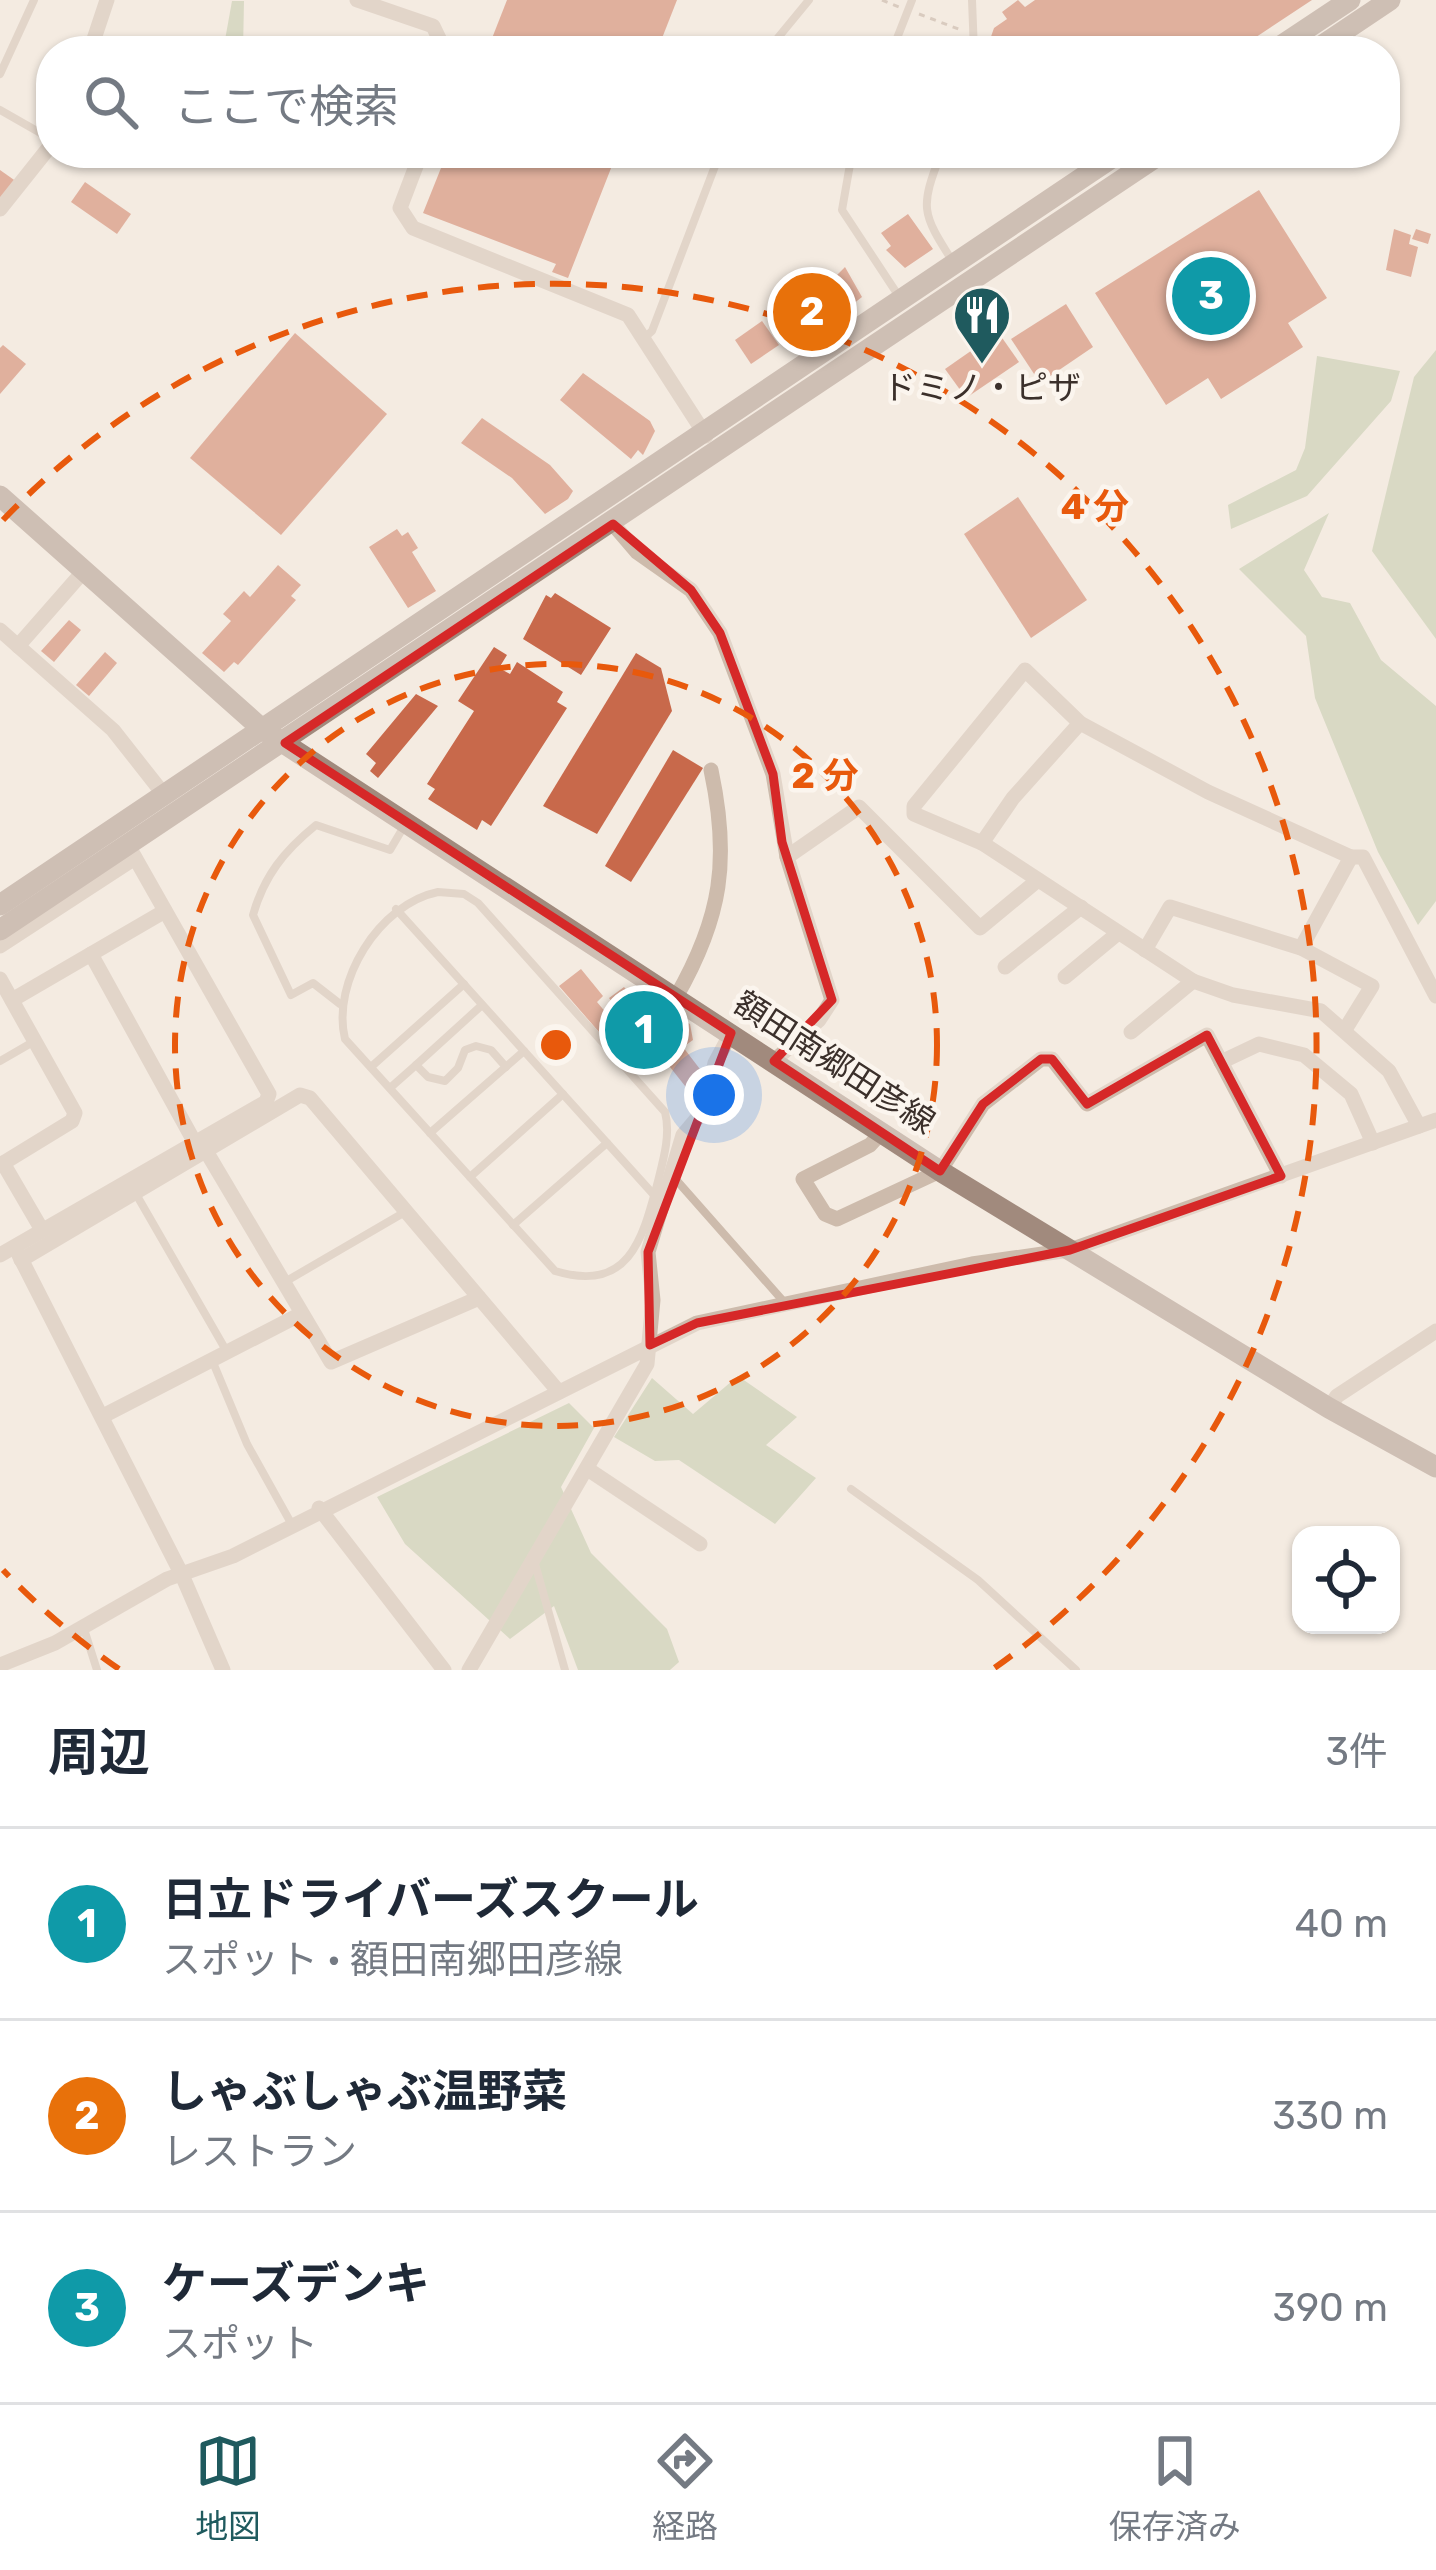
<!DOCTYPE html>
<html lang="ja">
<meta charset="utf-8">
<style>
body{margin:0;font-family:Rubik,"Noto Sans JP",sans-serif;background:#f2f2f3;color:#1f2937}
.controls{position:absolute;right:36px;bottom:36px;display:grid;overflow:hidden;border-radius:24px;box-shadow:0 3px 9px #0004}
.controls button{width:108px;height:108px;display:grid;place-items:center;padding:0;border:0;border-bottom:3px solid #e0e1e3;background:#fff;color:#1f2937;font:60px sans-serif}
.you{position:absolute;left:714px;top:1095px;width:42px;height:42px;margin:-30px;border:9px solid #fff;border-radius:50%;background:#1a73e8;box-shadow:0 0 0 18px #1a73e833}
.badge{display:grid;place-items:center;width:78px;height:78px;border-radius:50%;background:#1f5a5e;color:#fff;font-size:39px;font-weight:700}
.pin{position:absolute;translate:-50% -50%;border:6px solid #fff;box-shadow:0 3px 12px #0006}
.list{margin:0;padding:0;list-style:none}
h2{display:flex;justify-content:space-between;align-items:center;height:156px;margin:0;padding:0 48px;font-size:51px}
h2 small{font-size:39px;font-weight:400;color:#747a83}
.list li{display:grid;grid-template-columns:78px 1fr auto;gap:36px;align-items:center;box-sizing:border-box;height:192px;padding:0 48px;border-top:3px solid #e0e1e3}
.list b{display:block;font-size:45px;white-space:nowrap}
.list p{margin:0;font-size:39px;white-space:nowrap;color:#747a83}
.list em{font-size:39px;font-style:normal;color:#747a83}
.icon{flex:none;width:66px;height:66px;fill:none;stroke:currentColor;stroke-width:2;stroke-linecap:round;stroke-linejoin:round}
.map{position:relative;flex:none;width:1436px;height:1670px;overflow:hidden}
.search{position:absolute;background:#fff;box-shadow:0 3px 9px #0004;left:36px;right:36px;top:36px;height:132px;display:flex;align-items:center;gap:30px;box-sizing:border-box;padding:0 42px;border-radius:48px;color:#747a83;font-size:45px}
.sheet{height:732px;background:#fff}
nav{display:flex;justify-content:space-around;align-items:center;box-sizing:border-box;height:168px;border-top:3px solid #e0e1e3;background:#fff;font-size:33px;color:#747a83}
nav a{display:grid;justify-items:center;gap:6px}
nav .on{color:#1f5a5e}
.map>svg:first-child{display:block}
.green{fill:#b8c4a0}
.building{fill:#c8694b}
.lines{fill:none;stroke-linecap:round;stroke-linejoin:round}
.path{stroke:#b9a596;stroke-width:3;stroke-dasharray:6 6;stroke-linecap:butt}
.lane{stroke:#cdbbac;stroke-width:8}
.street{stroke:#cdbbac;stroke-width:15}
.secondary{stroke:#a18a7d;stroke-width:21}
.marked{fill:none;stroke:#d62828;stroke-width:9;stroke-linejoin:round}
.ring{fill:none;stroke:#e8590c;stroke-width:6;stroke-dasharray:21 15}
.labels{text-anchor:middle;stroke-width:9;stroke-linejoin:round;paint-order:stroke}
.poi-label{font-size:33px;fill:#3b302b;stroke:#fbf5ee}
.street-label{font-size:33px;fill:#3b302b;stroke:#fbf5ee}
.centre{fill:#e8590c;stroke:#fbf5ee;stroke-width:6}
.ring-label{font-size:36px;text-anchor:middle;font-weight:bold;fill:#e8590c;stroke:#fbf5ee;stroke-width:9;stroke-linejoin:round;paint-order:stroke}
</style>
<div class="map">
<svg width="1436" height="1670" viewBox="0 0 1436 1670">
<rect width="100%" height="100%" fill="#f4ebe1"/>
<g class="green">
<polygon points="232,1 244,1 243,51 223,51"/>
<polygon points="1436,350 1436,639 1372,551 1414,377"/>
<polygon points="1317,356 1400,371 1391,401 1307,496 1231,529 1228,505 1296,470 1305,448"/>
<polygon points="1329,513 1304,570 1322,597 1350,603 1381,660 1436,706 1436,901 1418,925 1378,852 1315,698 1306,636 1239,569"/>
<polygon points="738,1376 797,1417 766,1445 816,1478 775,1524 679,1460 655,1461 614,1437 652,1378 693,1414"/>
<polygon points="569,1403 594,1428 561,1487 591,1553 667,1629 679,1662 670,1670 578,1670 554,1606 510,1639 405,1544 377,1497"/>
</g>
<g class="building">
<polygon points="507,0 677,0 657,51 487,51"/>
<polygon points="1018,0 1025,7 1035,0 1312,0 1235,51 986,51 994,28 1007,19 1002,12"/>
<polygon points="447,153 617,153 568,278 552,272 556,264 423,213"/>
<polygon points="0,170 17,182 0,202"/>
<polygon points="85,182 131,214 117,234 71,202"/>
<polygon points="1259,190 1327,298 1288,323 1303,347 1221,399 1208,378 1166,405 1095,293"/>
<polygon points="908,214 933,249 905,268 886,250 891,246 881,233"/>
<polygon points="1394,229 1411,235 1409,244 1418,247 1411,277 1386,270"/>
<polygon points="1416,229 1431,234 1428,244 1412,239"/>
<polygon points="845,267 862,297 843,312 834,301 841,295 831,281"/>
<polygon points="818,288 837,314 806,337 787,311"/>
<polygon points="1066,304 1093,347 1040,383 1011,339"/>
<polygon points="762,321 779,345 751,364 735,340"/>
<polygon points="998,332 1019,362 966,398 945,369"/>
<polygon points="295,333 387,414 281,535 190,458"/>
<polygon points="3,345 26,364 0,394 0,348"/>
<polygon points="583,373 650,421 655,431 643,455 638,450 631,459 560,400"/>
<polygon points="482,418 550,465 573,491 568,499 545,514 512,478 461,443"/>
<polygon points="1018,497 1087,600 1031,638 964,534"/>
<polygon points="397,529 402,536 408,532 418,548 412,552 436,591 408,608 369,547"/>
<polygon points="278,565 301,585 291,596 296,600 238,665 234,662 224,672 202,653 231,621 223,614 244,591 250,597"/>
<polygon points="555,593 611,628 581,675 523,639 546,595 551,598"/>
<polygon points="69,620 81,630 54,662 41,651"/>
<polygon points="494,647 507,655 499,668 510,674 517,662 563,692 557,702 567,708 491,826 482,820 477,830 428,799 435,789 427,784 474,711 458,701"/>
<polygon points="105,652 117,663 89,696 76,685"/>
<polygon points="636,653 661,668 672,711 597,834 543,806"/>
<polygon points="416,694 438,706 378,778 370,771 376,763 366,754"/>
<polygon points="673,750 703,768 631,882 605,866"/>
<polygon points="581,969 603,996 597,1002 618,1027 626,1020 609,998 624,987 647,1014 658,1005 690,1024 693,1040 683,1047 706,1077 689,1091 643,1033 632,1041 645,1058 632,1070 559,986"/>
</g>
<g class="lines">
<g class="path">
<polyline points="882,0 899,7"/>
<polyline points="919,14 961,30"/>
</g>
<g class="lane">
<polyline points="972,0 974,51"/>
<polyline points="767,51 809,0"/>
<polyline points="892,51 912,0"/>
<polyline points="0,74 34,0"/>
<polyline points="0,110 51,139"/>
<polyline points="852,153 842,210 900,298"/>
<path d="M941 153C920 208 921 212 953 262"/>
<polyline points="643,339 652,331 720,153"/>
<path d="M438 892 464 894 478 903 665 1112C671 1135 663 1161 657 1185 642 1241 628 1293 555 1271L345 1039C331 982 379 904 438 892Z"/>
<polyline points="396,909 654,1195"/>
<path d="M340 1004 313 983 291 995 253 915C264 876 284 851 316 825L390 850 403 828"/>
<polyline points="0,1061 33,1042"/>
<polyline points="416,1065 482,1005"/>
<polyline points="371,1067 464,984"/>
<polyline points="390,1088 416,1065 428,1077 445,1081 458,1068 465,1050 476,1046 491,1050 506,1067"/>
<polyline points="430,1133 524,1051"/>
<polyline points="671,1174 784,1302"/>
<polyline points="470,1177 563,1094"/>
<polyline points="136,1194 227,1352"/>
<polyline points="513,1225 607,1143"/>
<polyline points="283,1283 405,1212"/>
<polyline points="212,1360 247,1444 291,1523"/>
<polyline points="851,1489 978,1580 1076,1670"/>
<polyline points="535,1564 565,1670"/>
<polyline points="84,1629 97,1670"/>
</g>
<g class="street">
<polyline points="357,0 433,26 445,51"/>
<polyline points="90,51 107,0"/>
<polyline points="421,153 400,208 413,228 628,315 706,436"/>
<polyline points="0,209 51,145"/>
<polyline points="613,524 637,552 691,590 720,633 773,774 787,857"/>
<polyline points="0,630 113,730 165,796"/>
<polyline points="18,646 82,573"/>
<polyline points="982,843 1013,798 1080,723"/>
<polyline points="1351,857 1363,857 1436,996"/>
<polyline points="0,946 135,858"/>
<polyline points="1301,948 1351,857 1208,792 1080,723 1025,670 914,806 914,814 982,843 1193,981 1233,995 1321,1011 1389,1071 1419,1126"/>
<polyline points="1145,950 1170,907 1301,948 1372,986 1346,1028"/>
<polyline points="91,954 195,1143"/>
<polyline points="1005,967 1081,907"/>
<polyline points="1065,977 1117,934"/>
<polyline points="0,979 75,1113 72,1121 0,1165"/>
<path d="M676 997C722 917 730 859 711 770"/>
<polyline points="12,1000 165,911"/>
<polyline points="1131,1032 1193,981"/>
<polyline points="774,1061 819,1020 832,1000 787,857 859,807 980,928 1038,880"/>
<polyline points="1221,1062 1259,1044 1304,1055 1351,1094 1373,1143"/>
<polyline points="882,1132 870,1145 803,1179 825,1214 837,1219 940,1171 983,1104 1041,1059 1052,1059 1087,1104 1207,1035 1281,1176"/>
<polyline points="206,1151 331,1362 479,1298"/>
<polyline points="3,1163 42,1230"/>
<polyline points="0,1255 266,1102 269,1094 129,847"/>
<polyline points="19,1255 182,1575 223,1670"/>
<polyline points="21,1260 300,1095 310,1098 559,1392"/>
<polyline points="1329,1408 1337,1396 1436,1331"/>
<polyline points="103,1416 301,1314"/>
<polyline points="589,1470 700,1544"/>
<polyline points="319,1508 444,1670"/>
<polyline points="0,1665 55,1643 167,1579 233,1556 697,1323 972,1264 1070,1250 1436,1120"/>
<polyline points="469,1670 647,1364 653,1300 648,1252 683,1135 704,1110 715,1063 731,1033"/>
</g>
<g class="secondary">
<polyline points="1273,51 1350,0"/>
<polyline points="1314,51 1390,0"/>
<polyline points="0,496 262,729 940,1171 1329,1408 1436,1467"/>
<polyline points="0,905 1119,153"/>
<polyline points="0,930 1162,153"/>
</g>
</g>
<path d="M0 0H1436V1670H0ZM613 524 691 590 720 633 773 774 782 842 832 1000 774 1061 940 1171 983 1104 1041 1059H1052L1087 1104 1207 1035 1281 1176 1070 1250 697 1323 650 1345 648 1252 731 1033 285 743Z" fill="#f4ebe1" fill-opacity=".55" fill-rule="evenodd"/>
<path class="marked" d="M613 524 691 590 720 633 773 774 782 842 832 1000 774 1061 940 1171 983 1104 1041 1059H1052L1087 1104 1207 1035 1281 1176 1070 1250 697 1323 650 1345 648 1252 731 1033 285 743Z"/>
<g class="ring">
<circle cx="556" cy="1045" r="381"/>
<path d="M119 1669A762 762 0 0 1 3 1570M3 520A762 762 0 1 1 993 1669"/>
</g>
<defs>
<symbol id="restaurant-pin" viewBox="-11 -11 22 30"><path d="M0 17L-7.5 6A9.5 9.5 0 1 1 7.5 6Z" fill="#1f5a5e" stroke="#fbf5ee"/><path d="M-5-6h1v4h1v-4h1v4h1v-4h1v5L-1.5 .5V6h-2V.5L-5-1ZM5-6V6H3V1.5H1.5Q1.5-4 5-6Z" fill="#fff"/></symbol>
</defs>
<g fill-rule="evenodd">
<use href="#restaurant-pin" x="949" y="282" width="66" height="90"/>
</g>
<g class="labels">
<g class="poi-label">
<text x="982" y="399">ドミノ・ピザ</text>
</g>
<g class="street-label">
<text transform="translate(835 1062) rotate(33)" y="12">額田南郷田彦線</text>
</g>
</g>
<circle cx="556" cy="1045" r="18" class="centre"/>
<g class="ring-label">
<text x="1095" y="519">4 分</text>
<text x="825" y="788">2 分</text>
</g>
</svg>
<div class="controls">
<button><svg class="icon" aria-label="locate" viewBox="0 0 24 24"><circle cx="12" cy="12" r="6"/><path d="M12 2v4M12 18v4M2 12h4M18 12h4"/></svg></button>
</div>
<div class="you"></div>
<div class="pin badge" style="left:644px;top:1030px;background:#0f9aa8">1</div>
<div class="pin badge" style="left:812px;top:312px;background:#e8710a">2</div>
<div class="pin badge" style="left:1211px;top:296px;background:#0f9aa8">3</div>
<div class="search"><svg class="icon" aria-label="search" viewBox="0 0 24 24"><circle cx="10" cy="10" r="6"/><path d="M15 15l6 6"/></svg>ここで検索</div>
</div>
<section class="sheet">
<h2>周辺<small>3件</small></h2>
<ul class="list">
<li><span class="badge" style="background:#0f9aa8">1</span><div><b>日立ドライバーズスクール</b><p>スポット · 額田南郷田彦線</p></div><em>40 m</em></li>
<li><span class="badge" style="background:#e8710a">2</span><div><b>しゃぶしゃぶ温野菜</b><p>レストラン</p></div><em>330 m</em></li>
<li><span class="badge" style="background:#0f9aa8">3</span><div><b>ケーズデンキ</b><p>スポット</p></div><em>390 m</em></li>
</ul>
</section>
<nav>
<a class="on"><svg class="icon" aria-label="map" viewBox="0 0 24 24"><path d="M3 6l6-2 6 2 6-2v14l-6 2-6-2-6 2zM9 4v14M15 6v14"/></svg>地図</a>
<a><svg class="icon" aria-label="directions" viewBox="0 0 24 24"><path d="M12 3l9 9-9 9-9-9zM9 14v-3h6M13 9l2 2-2 2"/></svg>経路</a>
<a><svg class="icon" aria-label="saved" viewBox="0 0 24 24"><path d="M7 4h10v16l-5-4-5 4z"/></svg>保存済み</a>
</nav>
